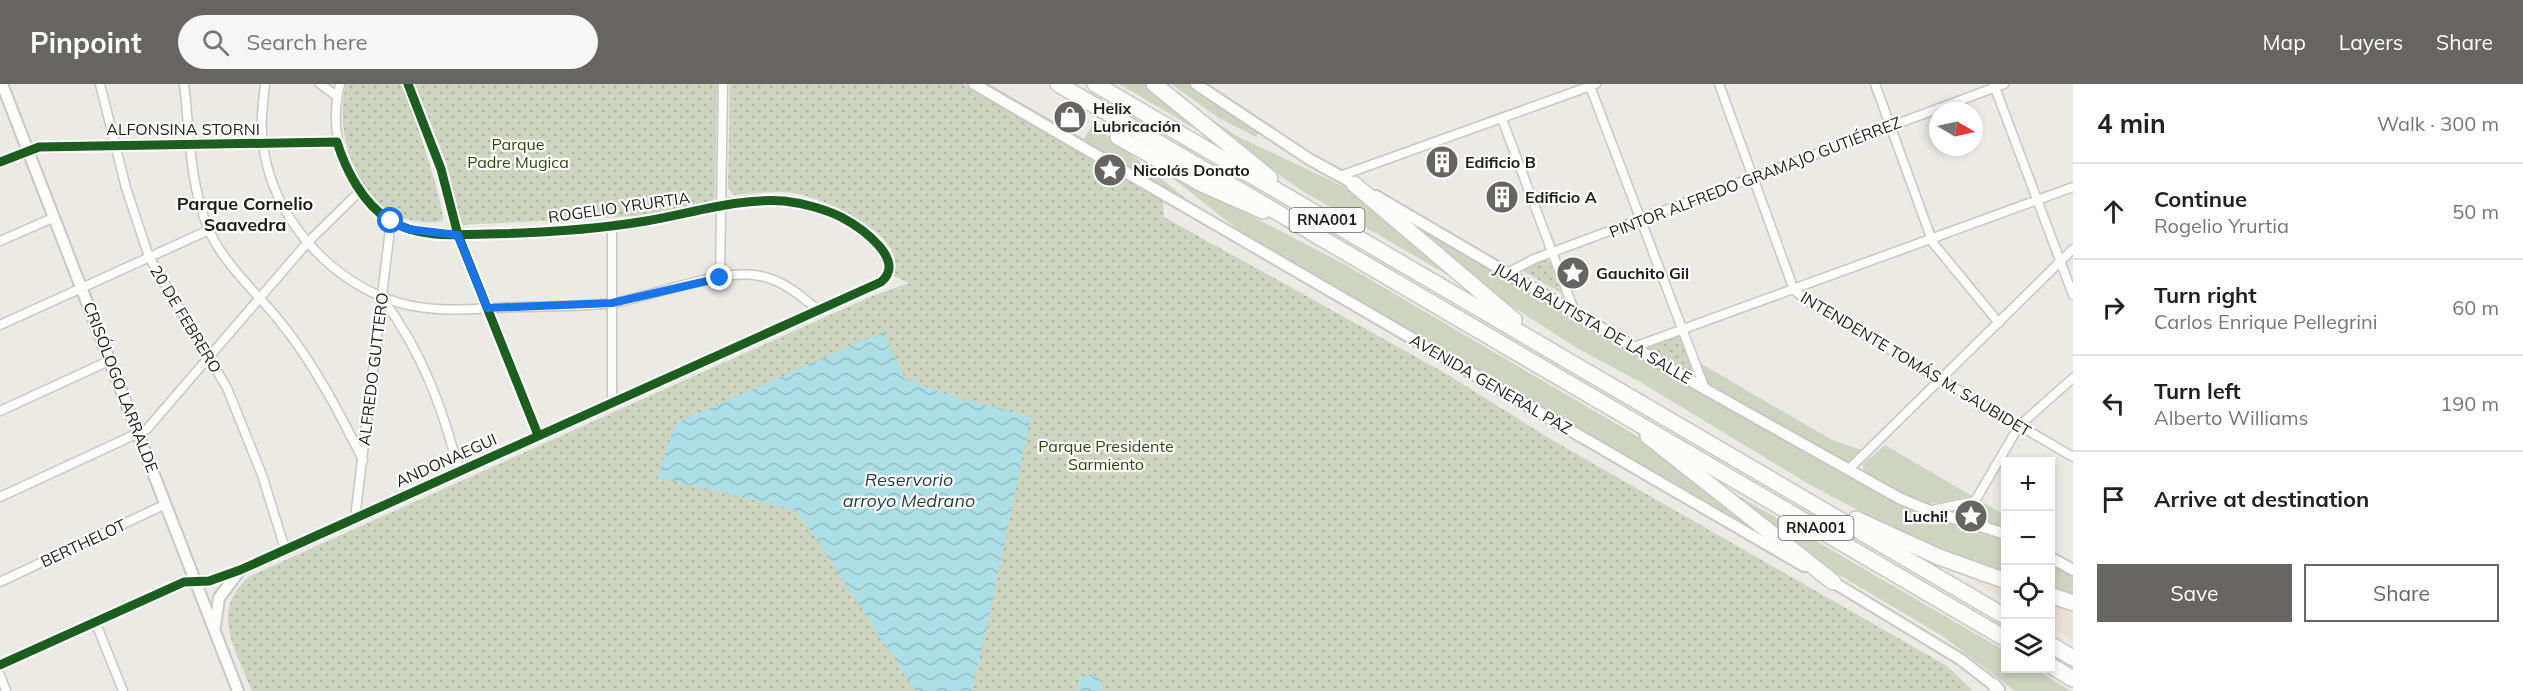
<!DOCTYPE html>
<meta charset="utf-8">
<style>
body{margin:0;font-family:Mulish,sans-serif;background:#f6f6f6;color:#222}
.controls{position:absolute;right:18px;bottom:18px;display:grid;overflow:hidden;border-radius:0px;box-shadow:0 3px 9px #0003}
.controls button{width:54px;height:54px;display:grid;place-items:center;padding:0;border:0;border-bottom:2px solid #e0e0e0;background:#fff;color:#222;font:30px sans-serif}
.compass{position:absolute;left:1929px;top:18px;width:54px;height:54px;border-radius:50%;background:#fff;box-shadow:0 3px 9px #0003;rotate:99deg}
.stop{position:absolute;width:18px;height:18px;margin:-14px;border:4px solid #1a73e8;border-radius:50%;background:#fff}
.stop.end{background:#1a73e8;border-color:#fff;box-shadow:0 2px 6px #0008}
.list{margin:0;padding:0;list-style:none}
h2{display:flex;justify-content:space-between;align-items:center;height:78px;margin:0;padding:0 24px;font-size:26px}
h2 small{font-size:20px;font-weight:400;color:#767676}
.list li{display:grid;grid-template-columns:39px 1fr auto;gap:18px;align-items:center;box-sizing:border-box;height:96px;padding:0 24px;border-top:2px solid #e0e0e0}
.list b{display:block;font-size:22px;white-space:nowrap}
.list p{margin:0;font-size:20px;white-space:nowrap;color:#767676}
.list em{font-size:20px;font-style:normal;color:#767676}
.actions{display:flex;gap:12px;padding:18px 24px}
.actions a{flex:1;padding:14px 0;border:2px solid #676561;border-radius:0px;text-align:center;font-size:21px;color:#676561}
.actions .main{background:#676561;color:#fff}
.icon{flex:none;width:33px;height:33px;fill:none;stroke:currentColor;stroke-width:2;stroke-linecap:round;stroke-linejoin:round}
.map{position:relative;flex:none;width:2073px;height:607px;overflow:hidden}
header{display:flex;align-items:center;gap:36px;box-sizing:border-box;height:84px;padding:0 30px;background:#676561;color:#fff}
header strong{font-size:28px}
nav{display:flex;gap:33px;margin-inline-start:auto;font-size:21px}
.search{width:420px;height:54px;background:#f6f6f6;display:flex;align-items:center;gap:15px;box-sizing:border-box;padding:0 21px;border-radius:33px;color:#767676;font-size:22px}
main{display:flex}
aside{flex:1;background:#fff}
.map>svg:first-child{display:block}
.industrial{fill:#eae0d4}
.green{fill:#cdd5c0}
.park{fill:url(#park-dots)}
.water{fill:url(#water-waves)}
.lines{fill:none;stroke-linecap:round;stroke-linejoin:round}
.minor-casing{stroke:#c7c6c2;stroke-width:11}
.tertiary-casing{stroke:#c7c6c2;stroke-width:14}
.secondary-casing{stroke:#c7c6c2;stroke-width:15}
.motorway-casing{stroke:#c7c6c2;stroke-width:18}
.minor{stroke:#fcfcfb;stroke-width:8}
.tertiary{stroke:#fcfcfb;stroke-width:10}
.secondary{stroke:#fcfcfb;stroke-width:12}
.motorway{stroke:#fcfcfb;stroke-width:15}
.cycleway-casing{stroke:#fff;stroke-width:13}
.cycleway{stroke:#1b5e20;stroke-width:9}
.route{stroke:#1a73e8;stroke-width:8}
.labels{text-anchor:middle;stroke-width:4.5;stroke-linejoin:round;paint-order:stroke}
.shield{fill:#fff;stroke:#62615f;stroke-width:1.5}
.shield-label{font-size:15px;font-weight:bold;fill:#1f1d1a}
.poi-label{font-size:16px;font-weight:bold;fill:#1f1d1a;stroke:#fff;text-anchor:start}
.street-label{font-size:16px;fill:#1f1d1a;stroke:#fff}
.park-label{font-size:16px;fill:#2f440b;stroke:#fff}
.neighbourhood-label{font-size:18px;font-weight:bold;fill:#1f1d1a;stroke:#fff}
.water-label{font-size:18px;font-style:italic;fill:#1b3e45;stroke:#fff}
</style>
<header>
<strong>Pinpoint</strong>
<div class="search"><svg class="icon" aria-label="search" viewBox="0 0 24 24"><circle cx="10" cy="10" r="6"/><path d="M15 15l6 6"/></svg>Search here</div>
<nav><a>Map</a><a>Layers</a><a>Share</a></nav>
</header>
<main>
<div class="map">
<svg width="2073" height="607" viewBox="0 0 2073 607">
<defs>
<pattern id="park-dots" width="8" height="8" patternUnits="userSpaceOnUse" patternTransform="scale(1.5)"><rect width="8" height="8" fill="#cdd5c0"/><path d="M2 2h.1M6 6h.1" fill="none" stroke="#b0b6a4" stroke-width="1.8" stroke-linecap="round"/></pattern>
<pattern id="water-waves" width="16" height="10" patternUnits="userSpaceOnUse" patternTransform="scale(1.5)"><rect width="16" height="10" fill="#addfe8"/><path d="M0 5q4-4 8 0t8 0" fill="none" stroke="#94bfc6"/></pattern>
</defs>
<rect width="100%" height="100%" fill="#eceae5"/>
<g class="industrial">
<polygon points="1974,497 2000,498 2005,500 2005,516"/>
<polygon points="2051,520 2073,530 2073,557 2051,543"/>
</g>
<g class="green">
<polygon points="984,0 989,0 1084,55 1093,40 1184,113 1182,116"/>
<polygon points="1119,0 1147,0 1206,51"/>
<polygon points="1171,0 1188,0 1259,48 1256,53 1219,34"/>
<polygon points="1180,14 1237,52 1359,110 1458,197 1301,106 1239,62"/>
<polygon points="1161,85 1344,180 1642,355 1756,446 1754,448 1246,152"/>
<polygon points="1394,128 1659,284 1911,425 1974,449 2005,456 2005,490 1906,452 1807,399 1642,299 1577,264 1474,198"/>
<polygon points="1700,279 1832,356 1862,366 1847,379 1706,298"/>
<path d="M1885 361 1972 412C1959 414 1947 418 1934 419 1910 422 1884 400 1864 389L1863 380Z"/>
<polygon points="1725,404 2005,567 2006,584 2035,585 2071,607 2015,607 1941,551 1829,485 1787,455"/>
<polygon points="1982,418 2005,431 2005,445 1990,440"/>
<polygon points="2051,477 2073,491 2073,513 2051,506"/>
</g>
<g class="park">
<path d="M346 0H401C410 15 445 123 443 136 434 140 425 138 416 137 358 128 333 50 346 0Z"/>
<polygon points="415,0 717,0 715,114 708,121 637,132 461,141 446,78"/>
<path d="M730 0H963L1163 117 1164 133 1445 289 1552 356 1947 582 1973 607H252C236 566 208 527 250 492L872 212 909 199 894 192C895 185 896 176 893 169 880 140 823 114 793 109 774 106 752 110 733 111L728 103Z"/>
<polygon points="1544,175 1549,176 1561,209 1523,187 1522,185"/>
<polygon points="1680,249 1695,290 1692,293 1644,264 1645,260"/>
</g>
<g class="water">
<path d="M883 248 905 295 949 311 1031 333C1011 424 994 516 972 607H916L813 450 795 426 657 393 676 339Z"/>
<polygon points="1091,590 1101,597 1102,607 1077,607 1079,595"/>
</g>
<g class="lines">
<defs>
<g id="minor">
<polyline points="100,0 126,104 149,173 227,304 262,391 285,465"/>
<path d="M184 0C190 48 189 98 208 144 223 179 254 206 278 235 313 278 338 326 363 376"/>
<path d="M265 0C263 19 260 39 263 59 271 132 330 199 400 219 438 230 479 224 518 223 549 222 582 223 613 219 656 212 719 184 760 192 783 196 801 212 818 226"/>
<polyline points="320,0 337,12"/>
<polyline points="408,0 441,85 458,151 538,351"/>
<polyline points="1719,0 1794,206 1807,217 2073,373"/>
<polyline points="1875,0 1933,159 1999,239"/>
<polyline points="1994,1 2073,211"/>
<polyline points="1590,2 1705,305"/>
<polyline points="1502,35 1575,229"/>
<polyline points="0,78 39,63 337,58"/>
<polyline points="1340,92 1596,0"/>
<polyline points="0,157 55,133"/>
<polyline points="1507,189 1534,175 2004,0"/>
<polyline points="720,194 723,0"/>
<path d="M382 214C422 268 442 322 459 387"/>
<polyline points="0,241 209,146"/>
<polyline points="1634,263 2073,103"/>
<polyline points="612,319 612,143"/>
<polyline points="0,327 111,276"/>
<polyline points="1848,386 2073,165"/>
<polyline points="0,413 147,345 307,159 360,107"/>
<polyline points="1975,417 1986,444"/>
<polyline points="1932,426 1975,417 2019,342 2073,294"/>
<polyline points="355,434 391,137"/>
<polyline points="0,498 166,420"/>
<polyline points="95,537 123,607"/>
<path d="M0 581 184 498 209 497 240 486 881 198C892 189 892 183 885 171 863 130 799 116 757 116 728 117 701 127 673 132 614 144 556 148 497 150 467 151 435 154 406 144 382 136 363 114 351 92 335 62 332 33 340 0"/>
<polyline points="0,591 6,607"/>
</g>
<g id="tertiary">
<polyline points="2,0 238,607"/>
<polyline points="974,0 1804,482"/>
<polyline points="1196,0 1309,75 1360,103"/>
<polyline points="1376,112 1705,305 1899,414 1930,427 2006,450"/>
<polyline points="2050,473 2073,486"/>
<polyline points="1828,495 1960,575 1999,605"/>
<polyline points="215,542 219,514 240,486"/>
</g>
<polyline id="secondary" points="1994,601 1998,607"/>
<g id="motorway">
<polyline points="1058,0 2006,555"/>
<polyline points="1095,0 2006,533"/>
<polyline points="1154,0 1270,94"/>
<polyline points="1118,53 1202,100 1263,127"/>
<polyline points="1354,100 1514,236"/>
<polyline points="1648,352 1833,498"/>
<polyline points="1856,435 1939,473 2006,497"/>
<polyline points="2050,511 2073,519"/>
<polyline points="2050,560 2073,574"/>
<polyline points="2050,581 2073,595"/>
</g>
</defs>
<use href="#minor" class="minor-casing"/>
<use href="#tertiary" class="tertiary-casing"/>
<use href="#secondary" class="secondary-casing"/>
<use href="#motorway" class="motorway-casing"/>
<use href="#minor" class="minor"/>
<use href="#tertiary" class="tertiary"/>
<use href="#secondary" class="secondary"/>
<use href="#motorway" class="motorway"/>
<defs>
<g id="cycleway">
<polyline points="408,0 441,85 458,151 538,351"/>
<path d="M0 78 39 63 337 58C346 87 363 119 389 136 417 154 455 151 487 150 541 149 592 146 646 137 693 129 736 114 784 117 802 119 825 125 841 133 860 143 908 176 881 198L240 486 209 497 184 498 0 581"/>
</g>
</defs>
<use href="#cycleway" class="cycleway-casing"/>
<use href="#cycleway" class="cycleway"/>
</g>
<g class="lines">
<polyline class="route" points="391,137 407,145 458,151 487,224 612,219 720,194"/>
</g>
<defs>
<symbol id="shop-disc" viewBox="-11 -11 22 22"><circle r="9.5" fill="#676561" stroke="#fff"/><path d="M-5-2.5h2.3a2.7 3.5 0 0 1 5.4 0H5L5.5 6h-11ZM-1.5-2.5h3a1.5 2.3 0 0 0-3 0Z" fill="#fff"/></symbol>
<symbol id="building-disc" viewBox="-11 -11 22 22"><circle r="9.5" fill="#676561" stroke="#fff"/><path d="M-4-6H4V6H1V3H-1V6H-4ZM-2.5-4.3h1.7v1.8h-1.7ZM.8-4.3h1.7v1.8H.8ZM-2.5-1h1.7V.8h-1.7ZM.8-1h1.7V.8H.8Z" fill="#fff"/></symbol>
<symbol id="sight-disc" viewBox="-11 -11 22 22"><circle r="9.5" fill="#676561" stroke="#fff"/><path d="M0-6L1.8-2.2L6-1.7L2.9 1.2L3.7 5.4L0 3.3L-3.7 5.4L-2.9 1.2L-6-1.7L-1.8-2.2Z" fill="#fff"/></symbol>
</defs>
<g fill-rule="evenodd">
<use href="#shop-disc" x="1051" y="14" width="38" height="38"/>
<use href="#building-disc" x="1423" y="59" width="38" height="38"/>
<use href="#sight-disc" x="1091" y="67" width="38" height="38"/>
<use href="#building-disc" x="1483" y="94" width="38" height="38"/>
<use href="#sight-disc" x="1554" y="170" width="38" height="38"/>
<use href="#sight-disc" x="1952" y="413" width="38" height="38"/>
</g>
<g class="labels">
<g class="shield">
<rect x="1289.5" y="124" width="75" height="24" rx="4.5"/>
<rect x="1778.5" y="432" width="75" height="24" rx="4.5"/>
</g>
<g class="shield-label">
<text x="1327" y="141">RNA001</text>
<text x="1816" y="449">RNA001</text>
</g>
<g class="poi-label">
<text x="1093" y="30">Helix<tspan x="1093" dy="18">Lubricación</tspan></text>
<text x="1465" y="84">Edificio B</text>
<text x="1133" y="92">Nicolás Donato</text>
<text x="1525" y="119">Edificio A</text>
<text x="1596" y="195">Gauchito Gil</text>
<text x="1948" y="438" text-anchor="end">Luchi!</text>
</g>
<g class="street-label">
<text x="183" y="51">ALFONSINA STORNI</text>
<text transform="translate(1755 93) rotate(-21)" y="6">PINTOR ALFREDO GRAMAJO GUTIÉRREZ</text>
<text transform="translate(619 123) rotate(-8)" y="6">ROGELIO YRURTIA</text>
<text transform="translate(186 235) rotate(59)" y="6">20 DE FEBRERO</text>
<text transform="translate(1593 239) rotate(30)" y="6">JUAN BAUTISTA DE LA SALLE</text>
<text transform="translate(1916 280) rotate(31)" y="6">INTENDENTE TOMÁS M. SAUBIDET</text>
<text transform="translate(373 285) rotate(-83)" y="6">ALFREDO GUTTERO</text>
<text transform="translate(1491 300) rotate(30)" y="6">AVENIDA GENERAL PAZ</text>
<text transform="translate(121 303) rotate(69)" y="6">CRISÓLOGO LARRALDE</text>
<text transform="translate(446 376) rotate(-24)" y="6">ANDONAEGUI</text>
<text transform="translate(83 459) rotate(-25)" y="6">BERTHELOT</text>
</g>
<g class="park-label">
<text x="518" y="66">Parque<tspan x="518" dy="18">Padre Mugica</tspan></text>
<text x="1106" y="368">Parque Presidente<tspan x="1106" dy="18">Sarmiento</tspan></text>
</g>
<g class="neighbourhood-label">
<text x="245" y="126">Parque Cornelio<tspan x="245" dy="21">Saavedra</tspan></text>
</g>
<g class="water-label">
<text x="909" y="402">Reservorio<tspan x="909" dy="21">arroyo Medrano</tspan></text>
</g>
</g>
</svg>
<div class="controls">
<button>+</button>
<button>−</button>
<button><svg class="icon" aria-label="locate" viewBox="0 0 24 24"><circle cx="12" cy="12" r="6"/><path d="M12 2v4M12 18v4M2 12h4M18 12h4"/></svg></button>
<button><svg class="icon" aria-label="layers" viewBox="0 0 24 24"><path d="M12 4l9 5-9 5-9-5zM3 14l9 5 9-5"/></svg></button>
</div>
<svg class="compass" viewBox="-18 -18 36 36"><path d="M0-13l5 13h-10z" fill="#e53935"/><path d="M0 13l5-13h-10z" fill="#767676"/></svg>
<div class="stop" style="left:391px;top:137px"></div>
<div class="stop end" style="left:720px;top:194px"></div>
</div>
<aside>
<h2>4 min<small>Walk · 300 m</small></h2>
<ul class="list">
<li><svg class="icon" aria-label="ahead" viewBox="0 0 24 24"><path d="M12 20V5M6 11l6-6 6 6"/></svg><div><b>Continue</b><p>Rogelio Yrurtia</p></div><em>50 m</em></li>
<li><svg class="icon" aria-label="right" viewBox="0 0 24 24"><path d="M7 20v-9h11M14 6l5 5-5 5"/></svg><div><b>Turn right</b><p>Carlos Enrique Pellegrini</p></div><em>60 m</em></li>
<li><svg class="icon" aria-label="left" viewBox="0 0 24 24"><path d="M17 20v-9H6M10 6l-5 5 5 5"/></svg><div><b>Turn left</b><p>Alberto Williams</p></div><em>190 m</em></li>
<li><svg class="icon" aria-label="arrive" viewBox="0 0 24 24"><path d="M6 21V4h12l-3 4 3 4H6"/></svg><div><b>Arrive at destination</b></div></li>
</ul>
<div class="actions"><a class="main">Save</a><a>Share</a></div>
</aside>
</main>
